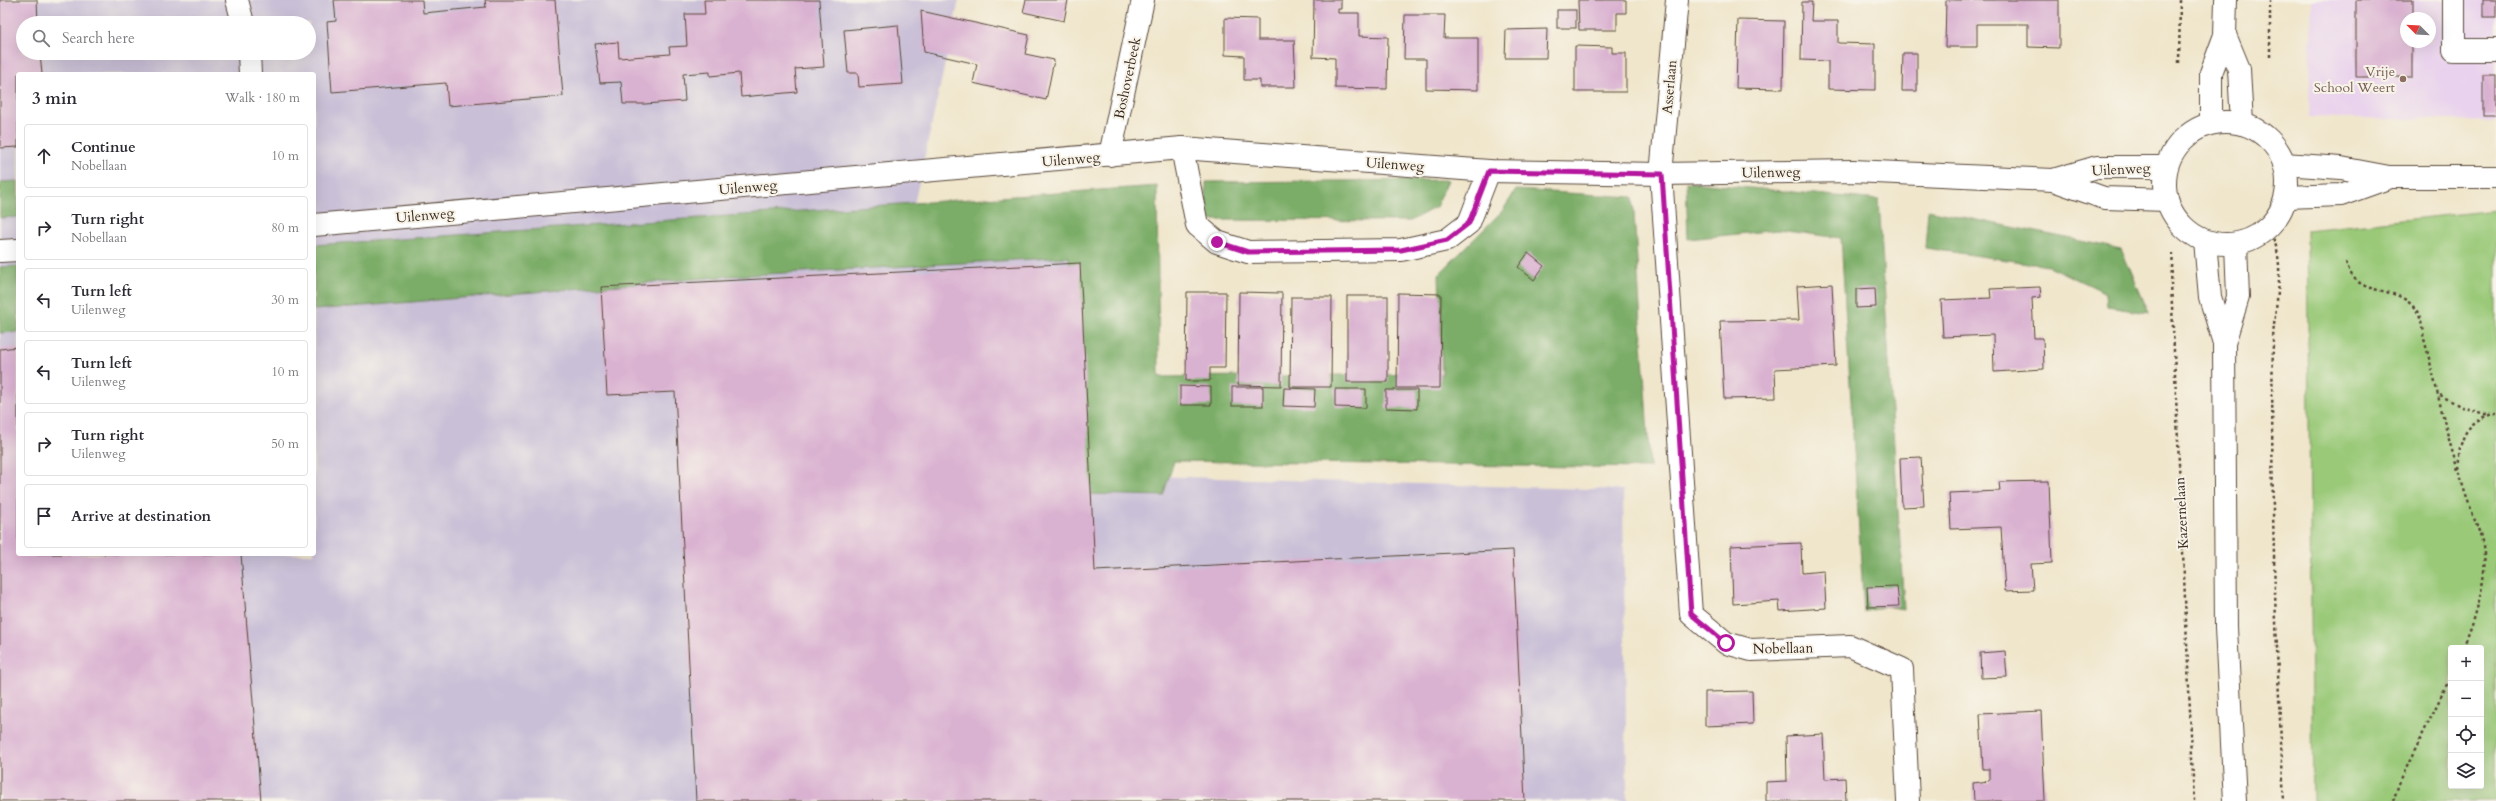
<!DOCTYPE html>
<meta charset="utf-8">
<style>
body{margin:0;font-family:Cardo,serif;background:#f2f2f3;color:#2b2b33}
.controls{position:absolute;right:12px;bottom:12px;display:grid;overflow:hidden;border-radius:4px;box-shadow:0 4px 16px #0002}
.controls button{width:36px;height:36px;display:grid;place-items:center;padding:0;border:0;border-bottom:1px solid #e1e1e2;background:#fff;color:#2b2b33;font:20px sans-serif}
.compass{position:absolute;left:2400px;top:12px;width:36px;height:36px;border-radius:50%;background:#fff;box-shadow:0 4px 16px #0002;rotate:294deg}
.stop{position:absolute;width:12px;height:12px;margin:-9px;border:3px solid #b5179e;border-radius:50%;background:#fff}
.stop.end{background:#b5179e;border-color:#fff;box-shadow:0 1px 4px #0008}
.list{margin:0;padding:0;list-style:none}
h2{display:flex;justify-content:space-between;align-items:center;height:52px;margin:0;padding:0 16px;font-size:17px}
h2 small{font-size:13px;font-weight:400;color:#7c7c81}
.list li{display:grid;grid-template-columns:26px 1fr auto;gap:12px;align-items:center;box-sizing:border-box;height:64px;margin:0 8px 8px;padding:0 8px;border:1px solid #e1e1e2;border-radius:4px}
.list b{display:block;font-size:15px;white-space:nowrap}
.list p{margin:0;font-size:13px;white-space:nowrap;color:#7c7c81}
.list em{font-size:13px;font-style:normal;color:#7c7c81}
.icon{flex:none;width:22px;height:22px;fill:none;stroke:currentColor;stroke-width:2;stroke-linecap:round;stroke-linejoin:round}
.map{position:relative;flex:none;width:2496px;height:801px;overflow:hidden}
.search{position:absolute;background:#fff;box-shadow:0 4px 16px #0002;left:16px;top:16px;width:300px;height:44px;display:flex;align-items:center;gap:10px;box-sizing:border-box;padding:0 14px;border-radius:22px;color:#7c7c81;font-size:15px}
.panel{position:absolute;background:#fff;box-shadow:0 4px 16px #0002;left:16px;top:72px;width:300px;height:484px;border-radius:4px}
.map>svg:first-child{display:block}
.built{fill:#e9d2ed;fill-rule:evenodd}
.industrial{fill:#c9bfd7;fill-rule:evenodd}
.green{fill:#9ac978;stroke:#6a7a4b;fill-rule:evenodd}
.forest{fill:#7bad68;stroke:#5b6c43}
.building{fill:#dab2d1}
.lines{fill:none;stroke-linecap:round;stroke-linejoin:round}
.service-casing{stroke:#564638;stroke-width:24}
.minor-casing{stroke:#564638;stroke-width:24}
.tertiary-casing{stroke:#564638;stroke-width:24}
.path{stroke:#564638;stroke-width:2.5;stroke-dasharray:3 3;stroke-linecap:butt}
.service{stroke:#fff;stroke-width:22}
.minor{stroke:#fff;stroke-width:22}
.tertiary{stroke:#fff;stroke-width:22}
.route{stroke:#b5179e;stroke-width:5}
.education-dot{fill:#8d6e63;stroke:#f7f3e8;stroke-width:1.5}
.labels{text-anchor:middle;stroke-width:4;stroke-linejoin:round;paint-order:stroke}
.education-label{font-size:14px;fill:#785e54;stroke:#f7f3e8;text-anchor:end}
.street-label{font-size:14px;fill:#3b2a1e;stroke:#f7f3e8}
</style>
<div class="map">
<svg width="2496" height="801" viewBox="0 0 2496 801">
<rect width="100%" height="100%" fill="#f7f3e8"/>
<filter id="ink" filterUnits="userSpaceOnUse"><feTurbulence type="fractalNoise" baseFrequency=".025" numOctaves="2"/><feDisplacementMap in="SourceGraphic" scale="8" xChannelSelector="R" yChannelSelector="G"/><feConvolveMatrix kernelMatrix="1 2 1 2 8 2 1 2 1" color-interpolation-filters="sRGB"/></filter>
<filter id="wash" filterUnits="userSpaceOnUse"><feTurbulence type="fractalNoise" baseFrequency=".012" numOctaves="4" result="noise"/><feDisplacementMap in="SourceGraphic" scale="16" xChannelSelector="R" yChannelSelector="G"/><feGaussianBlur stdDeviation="0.9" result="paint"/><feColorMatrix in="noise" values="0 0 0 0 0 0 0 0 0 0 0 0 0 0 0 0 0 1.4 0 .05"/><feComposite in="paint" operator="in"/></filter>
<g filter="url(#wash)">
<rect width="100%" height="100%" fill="#f0e6cc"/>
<path class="built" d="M2312 0H2496V121L2309 117ZM2406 18H2430V42H2406Z"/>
<path class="industrial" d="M0 0H959L908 232 1107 222 1119 475 1623 490 1627 801H0ZM23 23H309V53H23ZM18 74H314V554H18Z"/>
<path class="green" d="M2496 210V801H2313L2307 230ZM2451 648H2481V786H2451Z"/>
<g class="forest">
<polygon points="1448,180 1436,207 1410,221 1206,220 1206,182"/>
<polygon points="18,181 18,217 0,218 0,182"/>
<polygon points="1686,182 1879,200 1904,609 1885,606 1864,612 1841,238 1778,230 1688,239"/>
<polygon points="1157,186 1159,377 1442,374 1439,274 1503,210 1516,190 1633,197 1650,468 1174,461 1163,496 1088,494 1069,257 731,276 314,310 314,245"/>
<polygon points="1928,210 2121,249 2149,313 2107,307 2106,293 2048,266 1925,248"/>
<polygon points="18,266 18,332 0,333 0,267"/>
</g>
<g id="blocks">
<g class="building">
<polygon points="0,0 37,0 38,23 23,23 23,53 40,53 42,74 18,74 18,147 0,148"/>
<polygon points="334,0 422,0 423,13 486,7 485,0 555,0 563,96 448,106 446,83 332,92 327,22 336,21"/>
<polygon points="704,0 819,0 824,67 795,69 797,92 741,97 739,73 710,76 710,72 683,74 685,101 645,104 623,104 621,82 600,83 595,44 618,42 619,58 670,54 669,47 687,46 685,14 705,14"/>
<polygon points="1026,0 1068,0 1064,21 1023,12"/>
<polygon points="1314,0 1341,0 1341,9 1338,9 1338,13 1359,13 1359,36 1388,37 1387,89 1335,88 1335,58 1313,57"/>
<polygon points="1578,0 1626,0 1626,13 1617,13 1617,30 1579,30"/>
<polygon points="1946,0 2059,0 2059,48 2028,47 2028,24 1977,24 1977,47 1945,47"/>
<polygon points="2356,0 2413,0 2413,18 2406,18 2406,42 2412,42 2412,77 2356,77"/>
<rect x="2483" y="0" width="13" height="17"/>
<polygon points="1802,2 1812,2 1811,21 1838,21 1838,43 1875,44 1875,90 1828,89 1828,61 1801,60"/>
<rect x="1557" y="10" width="19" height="18"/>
<polygon points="921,11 1029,35 1025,54 1054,60 1046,100 973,83 977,64 924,52"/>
<polygon points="1405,15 1445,15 1444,38 1478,38 1478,90 1426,89 1426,59 1404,59"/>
<polygon points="1225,18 1258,19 1258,40 1294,40 1296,87 1260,87 1260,80 1244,80 1244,56 1225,55"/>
<polygon points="1738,20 1784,21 1783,89 1736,88"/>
<polygon points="898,25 903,84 859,87 858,73 848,73 844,30"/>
<polygon points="1547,29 1546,58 1505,58 1506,30"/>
<polygon points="1575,46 1612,47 1612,53 1626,53 1626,92 1575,92"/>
<polygon points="1903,53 1917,53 1917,91 1902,91"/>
<rect x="2483" y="75" width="13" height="40"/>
<polygon points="1528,253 1544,266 1534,280 1518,267"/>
<polygon points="1080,263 1095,571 1513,550 1525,801 696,801 675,392 607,395 601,287"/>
<polygon points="1832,284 1836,366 1775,369 1776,398 1724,399 1720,321 1799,320 1797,286"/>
<polygon points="2040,287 2041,297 2032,298 2034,338 2043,338 2044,369 1994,372 1993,335 1943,337 1941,300 1991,298 1990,289"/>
<polygon points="1875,288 1876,307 1856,308 1856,289"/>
<polygon points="1187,292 1226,292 1225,368 1210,368 1210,381 1186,381"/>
<polygon points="1239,292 1282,293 1281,386 1238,385"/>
<polygon points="1398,293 1441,294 1440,388 1397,388"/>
<rect x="1347" y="296" width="41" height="86"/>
<polygon points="1291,297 1332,297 1331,387 1290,387"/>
<polygon points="18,347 18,554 241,554 261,801 0,801 0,349"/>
<polygon points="1180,386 1211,387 1211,405 1180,405"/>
<rect x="1232" y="387" width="31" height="19"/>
<polygon points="1284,388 1315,389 1314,407 1283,406"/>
<polygon points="1335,389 1366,389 1366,408 1335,407"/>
<polygon points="1386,390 1417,390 1417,409 1386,408"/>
<polygon points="1921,457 1924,506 1902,507 1900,458"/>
<polygon points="2049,481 2052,563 2031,564 2033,590 2005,591 2001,527 1951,529 1949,493 2000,491 1999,482"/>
<polygon points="1801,543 1802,573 1824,571 1826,608 1780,611 1779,601 1733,604 1731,546"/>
<polygon points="1897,586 1899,606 1868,607 1867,587"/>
<polygon points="2005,651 2007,677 1981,678 1980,653"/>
<polygon points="1752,691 1753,724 1705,726 1705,692"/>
<polygon points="2041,711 2045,801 1974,801 1973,783 1989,781 1989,769 1983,769 1980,714"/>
<polygon points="1823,734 1825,779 1845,778 1846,801 1766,801 1766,782 1787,781 1786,736"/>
</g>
</g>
</g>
<g filter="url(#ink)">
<use href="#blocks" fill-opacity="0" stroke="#564638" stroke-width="1"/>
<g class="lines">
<defs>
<polyline id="service" points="2454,0 2454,50 2496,50"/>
<g id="minor">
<polyline points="237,0 243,23"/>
<polyline points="1677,0 1661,174 1691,614 1726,643 1751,650 1850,646 1902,669 1908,801"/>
<polyline points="249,53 250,74"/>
<polyline points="1182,148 1197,225 1217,242 1248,252 1401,250 1447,240 1469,223 1489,171"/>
<polyline points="1110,155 1143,0"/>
<polyline points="2284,164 2341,168 2389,177 2496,177"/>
<polyline points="2053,180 2097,167 2166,167"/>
<polyline points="2286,197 2341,195 2388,178"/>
<polyline points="314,225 1182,148 1489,171 1661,174 1853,171 2053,180 2104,198 2167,200"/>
<polyline points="0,251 18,250"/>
</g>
<g id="tertiary">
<polyline points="2225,35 2239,69 2242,124"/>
<circle cx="2226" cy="183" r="61"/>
<polyline points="2211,123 2211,73 2225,35 2226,0"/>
<polyline points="2205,241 2210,297 2224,343 2226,628 2235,801"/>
<polyline points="2224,343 2238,297 2236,244"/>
</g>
</defs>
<use href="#service" class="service-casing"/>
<use href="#minor" class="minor-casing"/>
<use href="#tertiary" class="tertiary-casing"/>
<g class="path">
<polyline points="2270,0 2270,57"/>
<polyline points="2179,63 2180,0"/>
<path d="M2268 228C2289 262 2274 302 2273 340 2270 493 2276 647 2284 801"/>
<polyline points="2173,253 2171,283 2194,801"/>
<path d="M2346 262C2357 302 2394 280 2416 310 2422 317 2422 331 2424 339 2436 383 2444 427 2458 470"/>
<polyline points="2440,395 2462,407 2488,415"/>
<path d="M2463 648C2474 625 2487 579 2484 554 2480 514 2445 474 2465 434 2471 423 2483 415 2496 414"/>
<polyline points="2393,801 2400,781 2451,676"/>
</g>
<use href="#service" class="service"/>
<use href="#minor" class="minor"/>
<use href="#tertiary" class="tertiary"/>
</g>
</g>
<g class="lines" filter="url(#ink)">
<polyline class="route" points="1217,242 1248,252 1401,250 1447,240 1469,223 1489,171 1662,174 1691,614 1726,643"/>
</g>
<circle class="education-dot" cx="2403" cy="79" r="4"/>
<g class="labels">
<g class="education-label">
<text x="2395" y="76">Vrije<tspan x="2395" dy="16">School Weert</tspan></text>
</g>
<g class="street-label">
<text transform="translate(1127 78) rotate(-78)" y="5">Boshoverbeek</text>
<text transform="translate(1669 87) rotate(-85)" y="5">Asserlaan</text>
<text transform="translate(1071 159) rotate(-5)" y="5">Uilenweg</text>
<text transform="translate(1395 164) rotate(4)" y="5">Uilenweg</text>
<text transform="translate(2121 169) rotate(-3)" y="5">Uilenweg</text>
<text transform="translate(1771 172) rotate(-1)" y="5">Uilenweg</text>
<text transform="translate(748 187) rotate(-5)" y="5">Uilenweg</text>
<text transform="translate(425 215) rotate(-5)" y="5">Uilenweg</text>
<text transform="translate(2181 513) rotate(-93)" y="5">Kazernelaan</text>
<text transform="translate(1783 648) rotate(-1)" y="5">Nobellaan</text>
</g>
</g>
</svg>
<div class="controls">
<button>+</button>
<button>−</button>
<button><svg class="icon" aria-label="locate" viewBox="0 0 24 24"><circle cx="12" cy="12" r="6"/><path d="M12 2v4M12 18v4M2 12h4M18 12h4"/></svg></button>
<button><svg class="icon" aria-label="layers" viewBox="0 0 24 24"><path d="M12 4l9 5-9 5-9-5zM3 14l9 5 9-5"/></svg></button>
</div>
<svg class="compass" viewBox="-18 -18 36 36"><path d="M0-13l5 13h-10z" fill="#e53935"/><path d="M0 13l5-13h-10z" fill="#7c7c81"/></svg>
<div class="stop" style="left:1726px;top:643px"></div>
<div class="stop end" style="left:1217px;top:242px"></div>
<div class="search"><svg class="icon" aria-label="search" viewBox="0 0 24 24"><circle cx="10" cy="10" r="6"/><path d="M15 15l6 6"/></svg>Search here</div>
<section class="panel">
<h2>3 min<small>Walk · 180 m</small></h2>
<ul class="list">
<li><svg class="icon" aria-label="ahead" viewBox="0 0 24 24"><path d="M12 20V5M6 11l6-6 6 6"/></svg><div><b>Continue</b><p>Nobellaan</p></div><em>10 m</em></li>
<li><svg class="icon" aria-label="right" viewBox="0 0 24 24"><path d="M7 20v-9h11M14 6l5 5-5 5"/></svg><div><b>Turn right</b><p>Nobellaan</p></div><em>80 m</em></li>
<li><svg class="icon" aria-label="left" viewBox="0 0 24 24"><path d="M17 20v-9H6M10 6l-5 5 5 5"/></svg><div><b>Turn left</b><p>Uilenweg</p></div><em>30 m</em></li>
<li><svg class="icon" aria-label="left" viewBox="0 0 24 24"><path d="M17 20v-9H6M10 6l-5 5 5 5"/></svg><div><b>Turn left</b><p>Uilenweg</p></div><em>10 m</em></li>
<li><svg class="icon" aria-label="right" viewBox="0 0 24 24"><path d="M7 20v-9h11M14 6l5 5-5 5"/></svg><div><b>Turn right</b><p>Uilenweg</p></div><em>50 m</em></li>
<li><svg class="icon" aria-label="arrive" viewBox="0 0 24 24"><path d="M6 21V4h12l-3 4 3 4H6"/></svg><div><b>Arrive at destination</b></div></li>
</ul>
</section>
</div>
